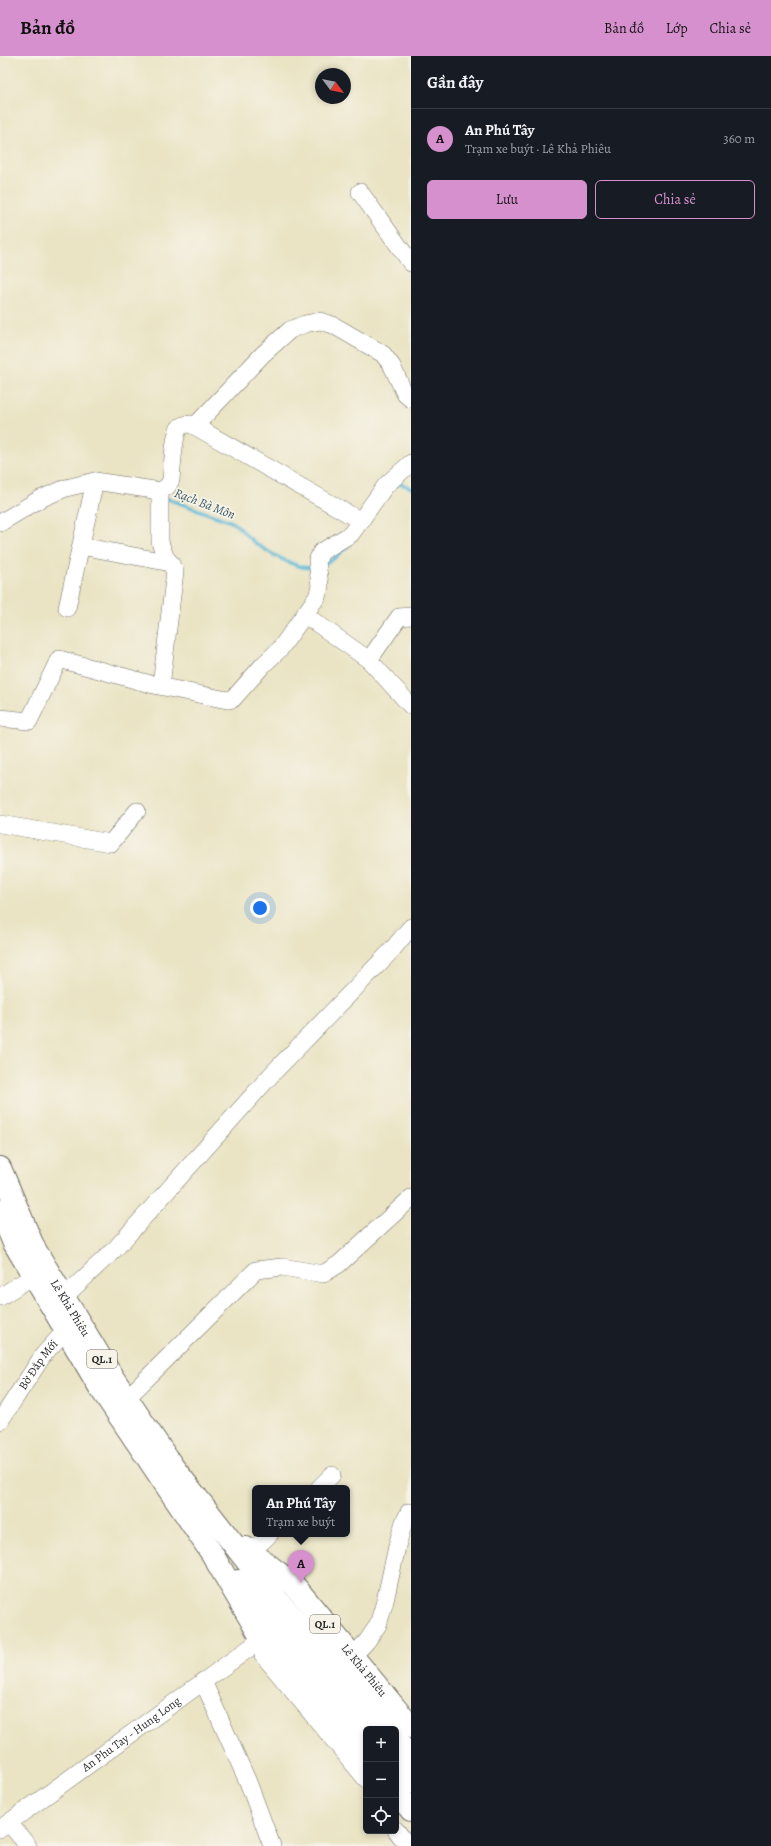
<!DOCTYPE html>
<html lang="vi">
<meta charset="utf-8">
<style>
body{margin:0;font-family:Alegreya,serif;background:#20242c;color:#f1f3f6}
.controls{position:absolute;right:12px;bottom:12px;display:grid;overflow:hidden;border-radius:6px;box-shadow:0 2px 6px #0003}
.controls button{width:36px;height:36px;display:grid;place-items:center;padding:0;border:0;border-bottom:1px solid #363941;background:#171b24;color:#f1f3f6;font:20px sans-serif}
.compass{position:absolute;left:315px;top:12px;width:36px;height:36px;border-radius:50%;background:#171b24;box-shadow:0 2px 6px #0003;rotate:122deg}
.you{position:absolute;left:260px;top:852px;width:14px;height:14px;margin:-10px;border:3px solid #fff;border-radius:50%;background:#1a73e8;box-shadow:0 0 0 6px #1a73e833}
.badge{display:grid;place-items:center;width:26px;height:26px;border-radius:50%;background:#d690ce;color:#111;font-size:13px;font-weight:700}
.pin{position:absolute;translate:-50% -33px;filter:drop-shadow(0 1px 2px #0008)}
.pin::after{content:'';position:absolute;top:21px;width:14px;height:12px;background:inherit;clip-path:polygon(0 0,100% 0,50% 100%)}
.popup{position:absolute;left:252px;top:1429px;width:98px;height:52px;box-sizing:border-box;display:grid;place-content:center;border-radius:6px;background:#171b24;filter:drop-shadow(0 1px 3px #0005);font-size:13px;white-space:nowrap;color:#9ea1a6}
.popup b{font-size:15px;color:#f1f3f6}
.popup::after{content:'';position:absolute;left:50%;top:100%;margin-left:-8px;border:8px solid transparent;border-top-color:#171b24}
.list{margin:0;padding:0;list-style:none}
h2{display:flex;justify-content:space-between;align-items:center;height:52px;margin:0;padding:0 16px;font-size:17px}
h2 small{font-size:13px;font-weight:400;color:#9ea1a6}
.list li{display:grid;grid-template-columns:26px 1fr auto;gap:12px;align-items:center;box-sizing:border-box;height:60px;padding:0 16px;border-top:1px solid #363941}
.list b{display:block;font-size:15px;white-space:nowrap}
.list p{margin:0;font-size:13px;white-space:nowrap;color:#9ea1a6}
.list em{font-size:13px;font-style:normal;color:#9ea1a6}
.actions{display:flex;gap:8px;padding:12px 16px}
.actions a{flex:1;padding:9px 0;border:1px solid #d690ce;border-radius:6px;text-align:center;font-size:14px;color:#d690ce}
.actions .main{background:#d690ce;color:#111}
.icon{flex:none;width:22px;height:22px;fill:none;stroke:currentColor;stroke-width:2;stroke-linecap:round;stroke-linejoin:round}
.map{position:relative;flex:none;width:411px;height:1790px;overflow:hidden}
header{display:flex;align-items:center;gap:24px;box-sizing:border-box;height:56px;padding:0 20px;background:#d690ce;color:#111}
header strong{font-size:19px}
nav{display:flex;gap:22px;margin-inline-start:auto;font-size:14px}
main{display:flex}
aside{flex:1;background:#171b24}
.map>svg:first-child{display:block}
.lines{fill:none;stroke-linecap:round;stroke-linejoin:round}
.stream{stroke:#59b7d7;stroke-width:3.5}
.minor-casing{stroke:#6e6c61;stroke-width:18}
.highway-casing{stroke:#6e6c61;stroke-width:24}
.minor{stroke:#fff;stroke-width:17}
.highway{stroke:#fff;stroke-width:22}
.labels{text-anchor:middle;stroke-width:3.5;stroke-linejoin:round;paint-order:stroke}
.shield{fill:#f7f3e8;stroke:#686764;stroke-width:1}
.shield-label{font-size:11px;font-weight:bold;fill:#2b2b2b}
.street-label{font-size:12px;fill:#2b2b2b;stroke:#f7f3e8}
.water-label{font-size:13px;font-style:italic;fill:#3b5c67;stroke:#f7f3e8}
</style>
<header>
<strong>Bản đồ</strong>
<nav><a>Bản đồ</a><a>Lớp</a><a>Chia sẻ</a></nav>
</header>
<main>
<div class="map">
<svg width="411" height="1790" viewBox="0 0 411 1790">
<rect width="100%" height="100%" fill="#f7f3e8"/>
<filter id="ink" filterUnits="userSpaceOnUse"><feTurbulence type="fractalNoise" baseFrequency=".025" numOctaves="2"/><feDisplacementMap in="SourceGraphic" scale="8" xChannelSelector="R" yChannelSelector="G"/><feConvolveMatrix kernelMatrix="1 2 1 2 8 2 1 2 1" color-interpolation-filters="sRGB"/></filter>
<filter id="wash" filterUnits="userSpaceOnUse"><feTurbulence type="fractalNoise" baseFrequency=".012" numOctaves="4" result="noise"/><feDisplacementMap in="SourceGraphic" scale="16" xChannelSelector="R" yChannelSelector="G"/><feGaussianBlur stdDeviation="0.9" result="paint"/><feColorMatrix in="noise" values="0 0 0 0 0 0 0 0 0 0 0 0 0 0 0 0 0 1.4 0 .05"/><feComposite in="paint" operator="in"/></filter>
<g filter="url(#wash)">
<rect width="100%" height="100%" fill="#eae4c4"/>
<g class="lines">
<g class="stream">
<polyline points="395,429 402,428 411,432"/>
<path d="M165 442 232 466C239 470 243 476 248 481 261 493 295 513 312 512"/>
<polyline points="322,508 332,504 352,486"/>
</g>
</g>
</g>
<g filter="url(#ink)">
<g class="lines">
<defs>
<g id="minor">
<polyline points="360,136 411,207"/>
<polyline points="195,370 262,299 290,274 305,268 320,265 333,269 383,298 392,310 405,338 411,343"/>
<polyline points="160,435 160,486 165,500 175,515 161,630"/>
<path d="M0 467 40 443 66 432 95 425 160 435 168 430 171 424C172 413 174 379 179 372 182 368 187 368 191 368L361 465"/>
<polyline points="81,490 171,507"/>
<polyline points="67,552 95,425"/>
<polyline points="305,559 369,604 411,650"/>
<polyline points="369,604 399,561 411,560"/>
<polyline points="0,662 29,665 59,603 154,629 227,644 233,643 263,609 280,593 317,541 320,530 317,505 321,496 351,478 386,429 411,407"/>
<polyline points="0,768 111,787 137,755"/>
<polyline points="0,1241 33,1220"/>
<polyline points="64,1241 117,1191 271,1019 391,895 411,871"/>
<polyline points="127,1342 256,1214 282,1211 323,1218 339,1208 411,1142"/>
<path id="s1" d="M0 1365 44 1298 66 1274"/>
<polyline points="319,1432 332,1419"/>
<polyline points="251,1496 270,1478"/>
<polyline points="263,1599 366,1723"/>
<polyline points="352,1601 367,1585 378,1569 385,1545 398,1486 404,1466 409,1456 411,1456"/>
<polyline points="203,1625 248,1726 272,1790"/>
<polyline points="9,1767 28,1790"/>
<path id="s2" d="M0 1773 262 1583"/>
<polyline points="396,1774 408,1790"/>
</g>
<g id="highway">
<path id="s3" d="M0 1112 34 1192 113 1322 173 1411 271 1536 387 1673"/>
<polyline points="0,1155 14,1187 99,1330 211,1496 262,1583 366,1702"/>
<path id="s4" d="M246 1492 293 1528 411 1671"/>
<polyline points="238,1525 258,1546 366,1673"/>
<polyline points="396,1684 411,1702"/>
<polyline points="396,1709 411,1726"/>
<polyline points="396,1736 411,1754"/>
</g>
</defs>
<use href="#minor" class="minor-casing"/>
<use href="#highway" class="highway-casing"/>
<use href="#minor" class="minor"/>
<use href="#highway" class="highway"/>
</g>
</g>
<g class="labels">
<g class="shield">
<rect x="87" y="1294" width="30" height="18" rx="3"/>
<rect x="310" y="1559" width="30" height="18" rx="3"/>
</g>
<g class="shield-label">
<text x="102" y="1307">QL.1</text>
<text x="325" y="1572">QL.1</text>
</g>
<g class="street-label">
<text dy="4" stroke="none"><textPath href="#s3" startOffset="157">Lê Khả Phiêu</textPath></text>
<text dy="4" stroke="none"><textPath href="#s1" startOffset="68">Bờ Đắp Mới</textPath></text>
<text dy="4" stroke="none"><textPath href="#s4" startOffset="171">Lê Khả Phiêu</textPath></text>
<text dy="4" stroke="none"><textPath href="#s2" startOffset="162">An Phu Tay - Hung Long</textPath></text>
</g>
<g class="water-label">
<text transform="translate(205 447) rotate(21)" y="5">Rạch Bà Môn</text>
</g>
</g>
</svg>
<div class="controls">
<button>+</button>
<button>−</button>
<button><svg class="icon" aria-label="locate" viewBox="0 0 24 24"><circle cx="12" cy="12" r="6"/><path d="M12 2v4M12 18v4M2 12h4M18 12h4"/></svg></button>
</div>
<svg class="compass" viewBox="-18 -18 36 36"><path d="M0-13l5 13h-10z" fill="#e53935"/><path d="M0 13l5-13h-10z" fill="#9ea1a6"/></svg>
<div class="you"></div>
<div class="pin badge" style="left:301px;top:1527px">A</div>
<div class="popup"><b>An Phú Tây</b>Trạm xe buýt</div>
</div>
<aside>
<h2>Gần đây<small></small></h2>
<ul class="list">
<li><span class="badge">A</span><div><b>An Phú Tây</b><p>Trạm xe buýt · Lê Khả Phiêu</p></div><em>360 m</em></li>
</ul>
<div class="actions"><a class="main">Lưu</a><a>Chia sẻ</a></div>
</aside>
</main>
